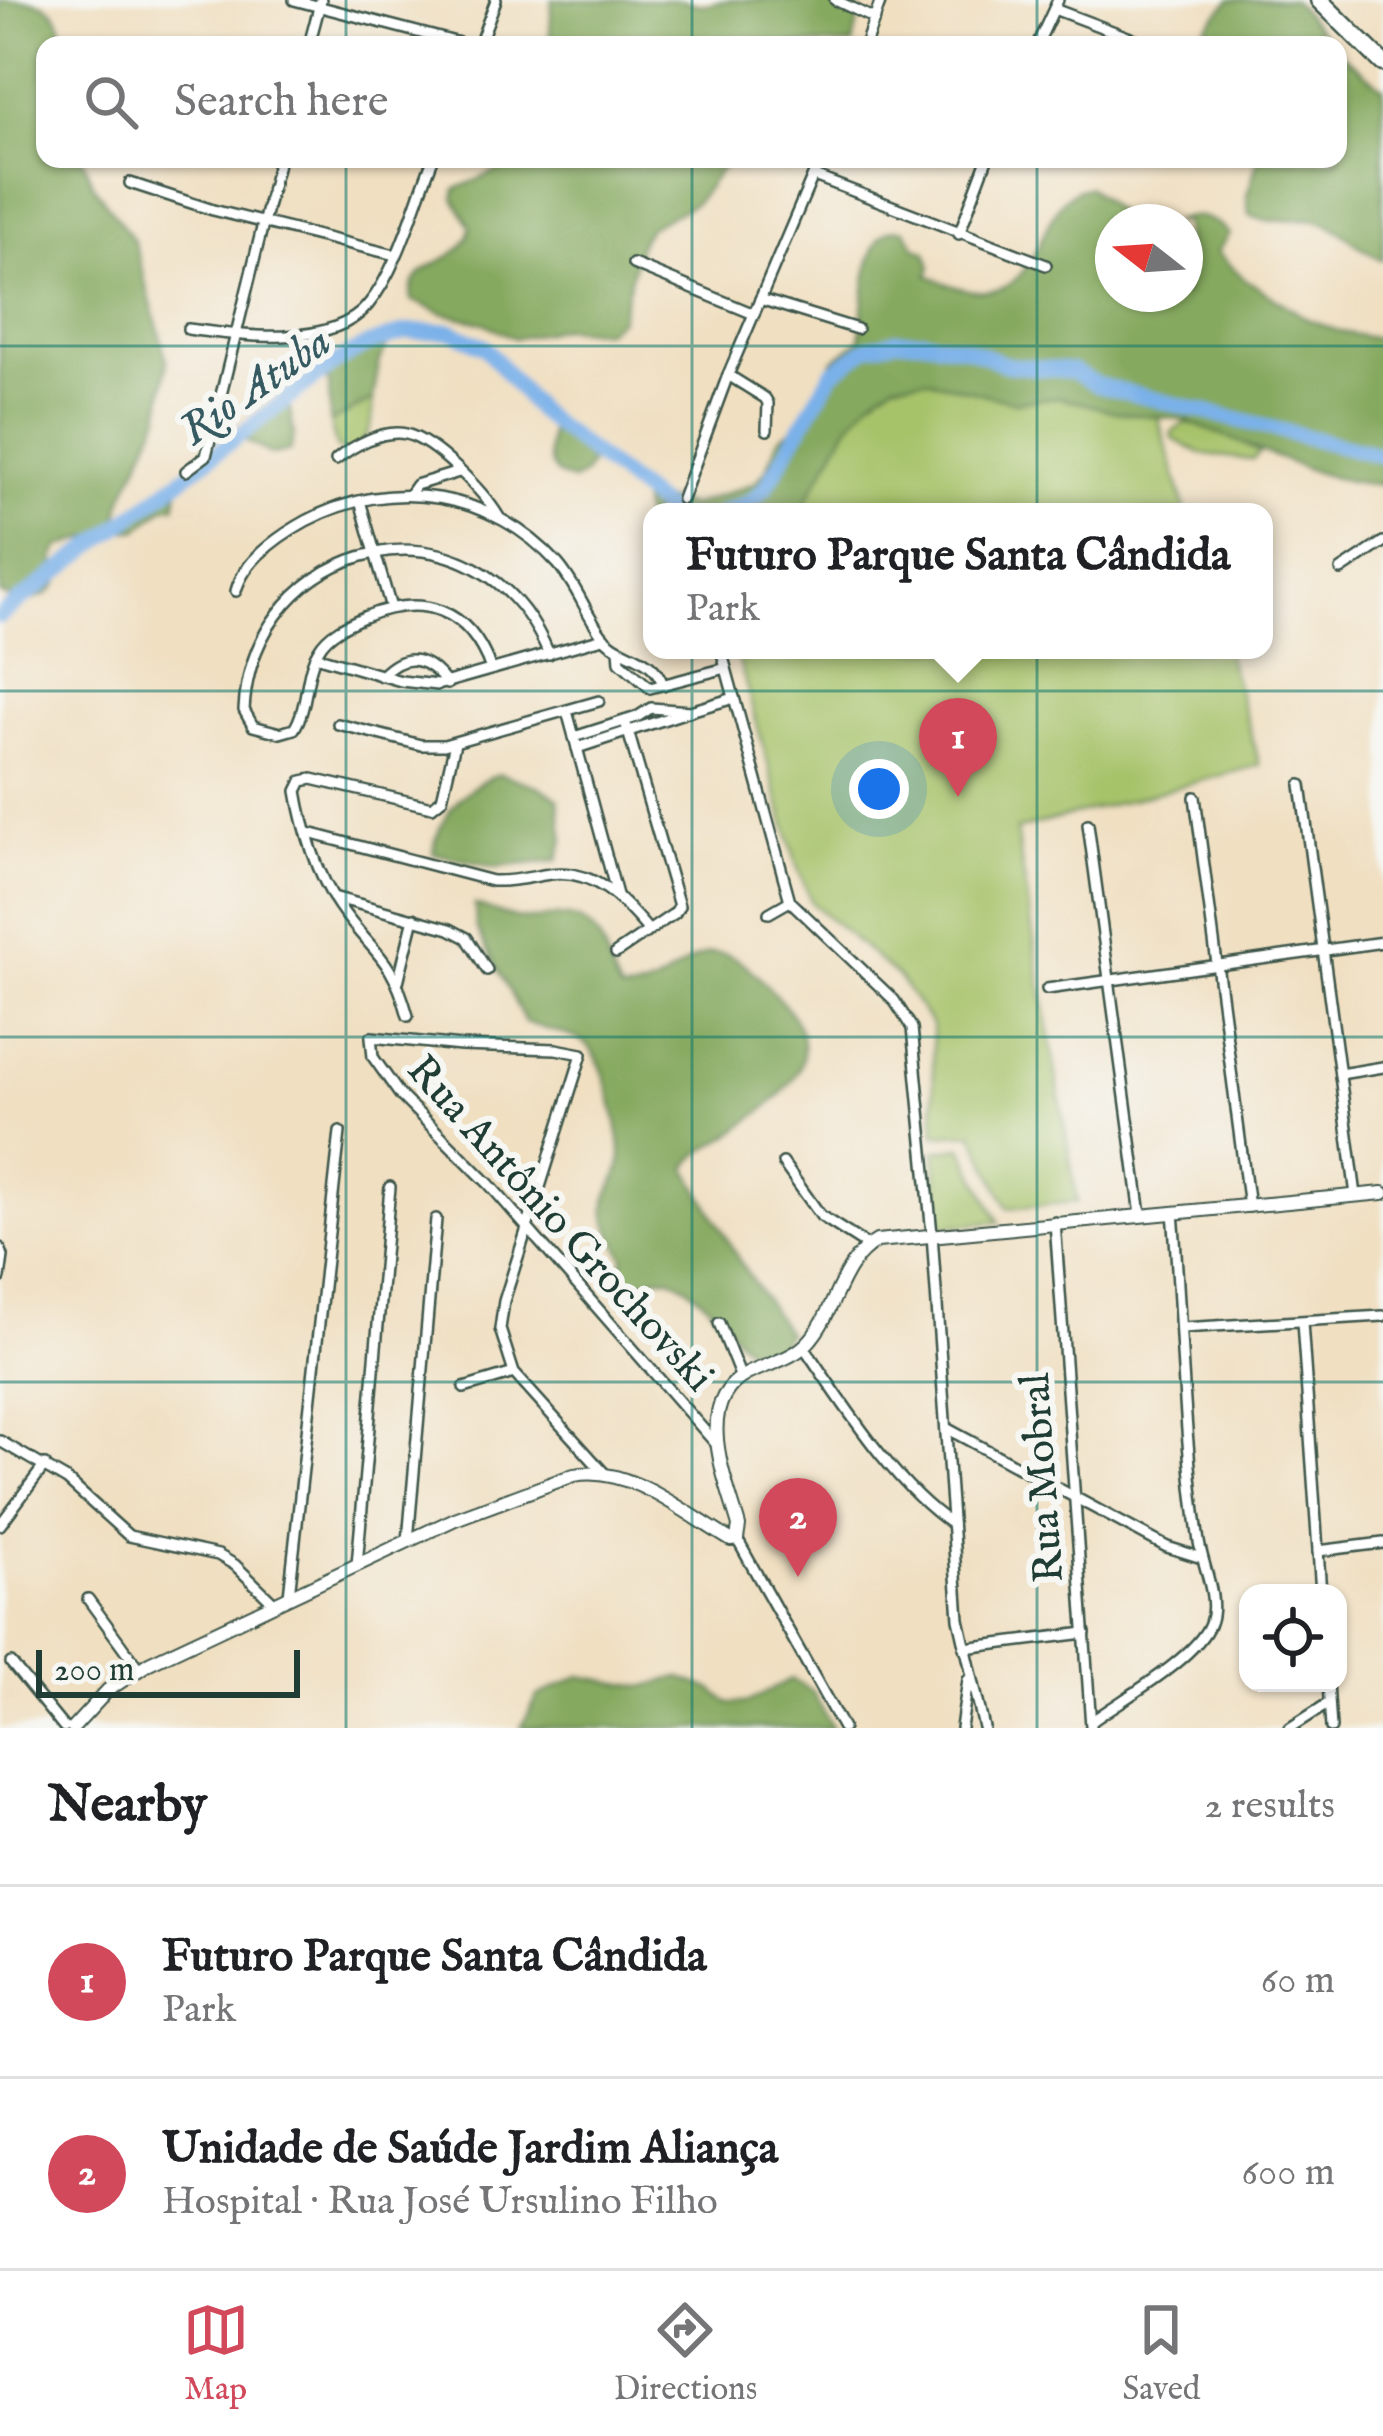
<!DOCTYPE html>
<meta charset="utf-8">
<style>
body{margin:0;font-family:"IM FELL English",serif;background:#f6f6f6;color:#202124}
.controls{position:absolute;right:36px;bottom:36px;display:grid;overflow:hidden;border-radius:24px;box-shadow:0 3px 9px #0004}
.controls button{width:108px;height:108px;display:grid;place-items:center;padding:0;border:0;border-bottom:3px solid #e0e0e0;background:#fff;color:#202124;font:60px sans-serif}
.compass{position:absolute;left:1095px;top:204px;width:108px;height:108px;border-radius:50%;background:#fff;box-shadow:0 3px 9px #0004;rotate:287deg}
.scale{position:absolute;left:36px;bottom:30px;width:264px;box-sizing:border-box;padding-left:12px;border:6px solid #1f3d34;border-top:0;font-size:33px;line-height:42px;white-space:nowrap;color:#1f3d34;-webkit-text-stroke:9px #f6f6f2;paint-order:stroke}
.you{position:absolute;left:879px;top:789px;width:42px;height:42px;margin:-30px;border:9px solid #fff;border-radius:50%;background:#1a73e8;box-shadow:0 0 0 18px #1a73e833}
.badge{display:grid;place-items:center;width:78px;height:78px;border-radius:50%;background:#d1495b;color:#fff;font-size:39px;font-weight:700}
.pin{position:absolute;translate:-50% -99px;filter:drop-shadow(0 3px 6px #0008)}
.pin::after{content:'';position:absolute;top:63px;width:42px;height:36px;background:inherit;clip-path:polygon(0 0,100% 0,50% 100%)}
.popup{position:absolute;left:643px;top:503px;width:630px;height:156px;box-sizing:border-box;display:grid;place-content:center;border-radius:24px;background:#fff;filter:drop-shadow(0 3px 9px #0005);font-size:39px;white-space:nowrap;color:#757577}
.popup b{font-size:45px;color:#202124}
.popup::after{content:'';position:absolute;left:50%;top:100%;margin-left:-24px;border:24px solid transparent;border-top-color:#fff}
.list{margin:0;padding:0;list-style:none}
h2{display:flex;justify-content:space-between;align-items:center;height:156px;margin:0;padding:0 48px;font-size:51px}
h2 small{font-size:39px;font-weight:400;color:#757577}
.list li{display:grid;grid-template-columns:78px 1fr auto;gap:36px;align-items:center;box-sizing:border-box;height:192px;padding:0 48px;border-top:3px solid #e0e0e0}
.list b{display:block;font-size:45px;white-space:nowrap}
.list p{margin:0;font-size:39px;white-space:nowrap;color:#757577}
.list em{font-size:39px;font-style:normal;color:#757577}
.icon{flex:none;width:66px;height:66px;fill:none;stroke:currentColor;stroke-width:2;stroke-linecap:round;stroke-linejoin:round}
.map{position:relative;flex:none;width:1383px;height:1728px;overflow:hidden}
.search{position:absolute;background:#fff;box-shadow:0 3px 9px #0004;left:36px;right:36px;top:36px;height:132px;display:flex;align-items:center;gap:30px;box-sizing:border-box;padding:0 42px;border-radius:24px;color:#757577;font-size:45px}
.sheet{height:540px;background:#fff}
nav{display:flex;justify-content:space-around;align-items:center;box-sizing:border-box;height:168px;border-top:3px solid #e0e0e0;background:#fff;font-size:33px;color:#757577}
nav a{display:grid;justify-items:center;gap:6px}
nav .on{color:#d1495b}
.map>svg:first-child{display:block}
.green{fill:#a7c36a;stroke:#63804f;stroke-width:3}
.forest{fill:#85a95e;stroke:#527349;stroke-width:3}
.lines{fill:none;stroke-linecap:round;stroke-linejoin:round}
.river{stroke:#7ab1e9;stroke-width:16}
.street-casing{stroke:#3e5549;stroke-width:14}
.secondary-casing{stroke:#3e5549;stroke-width:16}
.highway-casing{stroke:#3e5549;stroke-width:21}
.street{stroke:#fff;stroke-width:9}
.secondary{stroke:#fff;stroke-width:12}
.highway{stroke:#fff;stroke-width:16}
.grid{fill:none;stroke:#0f766e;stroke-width:3;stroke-opacity:0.55}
.labels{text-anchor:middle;stroke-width:12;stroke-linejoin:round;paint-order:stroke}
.street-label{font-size:42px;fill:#1f3d34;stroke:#f6f6f2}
.water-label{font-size:45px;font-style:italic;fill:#365a61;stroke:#f6f6f2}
</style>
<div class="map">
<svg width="1383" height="1728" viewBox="0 0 1383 1728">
<rect width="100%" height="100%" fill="#f6f6f2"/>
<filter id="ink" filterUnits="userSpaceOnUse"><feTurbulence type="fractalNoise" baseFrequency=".00833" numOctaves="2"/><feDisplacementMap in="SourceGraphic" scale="24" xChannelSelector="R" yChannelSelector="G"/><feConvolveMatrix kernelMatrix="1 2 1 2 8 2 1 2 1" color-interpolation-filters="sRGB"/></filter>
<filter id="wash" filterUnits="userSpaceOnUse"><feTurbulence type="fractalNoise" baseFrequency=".004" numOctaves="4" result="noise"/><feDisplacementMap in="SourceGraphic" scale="48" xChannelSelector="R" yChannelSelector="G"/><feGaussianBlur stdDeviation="2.7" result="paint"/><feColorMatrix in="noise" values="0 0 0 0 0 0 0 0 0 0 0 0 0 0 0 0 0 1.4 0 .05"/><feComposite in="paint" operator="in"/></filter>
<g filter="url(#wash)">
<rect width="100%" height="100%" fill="#f0dfc1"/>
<g class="green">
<polygon points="908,352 1155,407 1186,512 775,512"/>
<path d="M373 399C373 425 370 440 348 454L337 448 330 423Z"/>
<polygon points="1186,422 1229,436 1260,453 1252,460 1202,454 1173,439 1172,432"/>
<polygon points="736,650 1226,650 1260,765 1016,830 1077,1202 1008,1208 973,1133 935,1135 932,1025 899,978 812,903 797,866"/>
<polygon points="962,1147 999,1222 941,1227 935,1151"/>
</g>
<g class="forest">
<path d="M0 0C39 0 62 0 64 45H45V159H83L93 185 134 241 167 361 160 416 122 500 116 525 120 530 126 527 181 481 175 506 164 507 139 529 108 532 59 547 54 558 58 582 48 594 25 603 0 594Z"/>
<polygon points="552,0 679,0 701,5 730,0 847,0 860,11 853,45 549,45"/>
<polygon points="1230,0 1293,0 1332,45 1196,45 1204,29"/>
<path d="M1338 51 1383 87V260C1358 251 1342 226 1316 220 1293 215 1269 228 1249 214L1247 196 1258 159H1338Z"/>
<path d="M525 159H729L695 203 649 227 639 245 620 319 605 331 561 328 515 339 484 323 442 313 411 300C409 255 464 269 471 227L454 198 456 189Z"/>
<path d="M1088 187 1128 222H1113V294H1185V222H1172C1196 212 1211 216 1229 234L1217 252 1244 278 1309 320 1341 332 1383 340V485C1311 482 1254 443 1186 422L1189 420 1116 412 1059 397 1015 402 926 379 895 382 871 399 849 425 800 512H652V531L645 523 641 495 691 506 755 483 767 469 779 439 795 427 834 360 860 340C865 314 860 218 905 230L916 248 926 252 931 267 928 275C1054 340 1026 194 1088 187Z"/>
<polygon points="389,340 379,363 373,399 330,423 329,381 318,373 347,355"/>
<polygon points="288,397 294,435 290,451 271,454 237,436"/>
<path d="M551 426 591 462 584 475 573 481C544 474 546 452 551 426Z"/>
<path d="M500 774 540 787 558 799 564 840 557 861 494 867 433 853C439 816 464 785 500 774Z"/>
<path d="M475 905C490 909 506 917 521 919 548 922 572 906 593 931 608 948 609 973 621 992 665 993 688 948 721 953 745 957 764 983 779 999 834 1057 786 1094 737 1130 718 1145 700 1147 687 1168L740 1262 787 1333 777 1351 757 1357C720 1330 676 1237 626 1296L617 1288 615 1278 624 1258C618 1244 608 1229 606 1215 602 1193 619 1183 621 1162 623 1137 606 1061 587 1045 573 1033 543 1030 525 1022L476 927Z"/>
<polygon points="580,1676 643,1687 679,1677 711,1689 729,1703 746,1703 792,1679 812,1691 833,1728 521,1728 538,1696"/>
</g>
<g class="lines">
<g class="river">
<polyline points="723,512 750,502 766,487 833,372 868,347 896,340 924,340 967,348 1007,365 1072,371 1097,385 1383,456"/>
<polyline points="0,616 335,363 365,346 406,332 451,331 485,347 539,412 668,512"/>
</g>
</g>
</g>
<g filter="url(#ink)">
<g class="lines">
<defs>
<g id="street">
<polyline points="294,0 467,45"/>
<polyline points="835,0 875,19"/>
<polyline points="1054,9 1149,45"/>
<polyline points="309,45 321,0"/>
<polyline points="479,45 496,0"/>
<polyline points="865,45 881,0"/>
<polyline points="1037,45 1058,0"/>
<polyline points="1111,159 1115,160"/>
<polyline points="814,176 1046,265"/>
<polyline points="130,183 213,210 395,255"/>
<polyline points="959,234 987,159"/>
<polyline points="633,264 754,314"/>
<polyline points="760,299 857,329"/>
<path d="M188 329C238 336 332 349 368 305 398 269 415 203 433 159"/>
<polyline points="728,375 765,398 768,403 767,430"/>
<path d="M336 460C352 446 383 429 406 434 435 441 484 492 499 517"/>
<polyline points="186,471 206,456 279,159"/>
<polyline points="409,495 416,485 459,472"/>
<polyline points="682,499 728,375 820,159"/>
<polyline points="360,501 391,608"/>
<polyline points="1341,570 1383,542"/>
<path d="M236 591C244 560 279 536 306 521 392 475 493 492 558 564 577 586 585 612 602 635 617 656 653 653 663 685"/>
<polyline points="619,649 620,662 650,688 726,668"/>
<polyline points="721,650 790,901 894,1000 912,1028 932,1234 959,1619 984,1728"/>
<polyline points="315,656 401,681 437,685 603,638"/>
<path d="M491 669C469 608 423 593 364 617 348 624 328 633 319 649 304 673 309 706 294 729L280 733 253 726 244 710C253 537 478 484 549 654"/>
<path d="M381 676C406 650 428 658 447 684"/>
<polyline points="567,711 617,895"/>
<polyline points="690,711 734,698"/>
<polyline points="338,724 421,745 444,745 599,701"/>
<polyline points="574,737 637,717 651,708 690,711 577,748"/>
<polyline points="1301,785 1356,1195"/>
<polyline points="1195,797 1249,1207"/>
<polyline points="1088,824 1141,1215"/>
<path d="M309 833 492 881C513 882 530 877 550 874 594 868 624 901 649 931"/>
<polyline points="333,897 450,929 467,938 487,970"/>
<polyline points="769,913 790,901"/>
<polyline points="616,953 675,913 679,906 625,721"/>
<polyline points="398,982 414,918"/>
<polyline points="1047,989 1383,942"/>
<path d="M408 1016C391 953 372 954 339 906 317 875 303 827 297 791L302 781 312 779 432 807 442 799 455 743"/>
<polyline points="1340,1074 1383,1067"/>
<polyline points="783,1163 821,1216 868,1246"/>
<polyline points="1055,1222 1091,1726"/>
<polyline points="0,1248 3,1256 0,1278"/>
<polyline points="1302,1322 1321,1593"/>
<polyline points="719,1323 741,1378"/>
<polyline points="1182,1328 1383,1316"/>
<path d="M804 1347C844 1405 894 1485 952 1524"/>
<polyline points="464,1388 514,1373"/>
<polyline points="946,1428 1167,1547 1202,1558"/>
<polyline points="0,1441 67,1480 129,1536 218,1555 235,1565 274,1603"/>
<polyline points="605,1474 514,1373 500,1329 504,1301 582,1054 556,1049 461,1046 371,1037 373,1057 400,1095 489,1184 717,1445"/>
<polyline points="0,1525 45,1465"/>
<polyline points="737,1539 843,1728"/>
<polyline points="408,1541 436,1219"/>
<polyline points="1318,1551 1383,1543"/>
<polyline points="357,1565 390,1187"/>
<polyline points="289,1596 340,1132"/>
<polyline points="88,1599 139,1669"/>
<polyline points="964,1648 1085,1633"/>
<polyline points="11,1663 64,1728"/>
<polyline points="1328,1683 1331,1728"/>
<path d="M1091 1722C1122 1699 1197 1658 1210 1623 1219 1599 1203 1566 1199 1542 1183 1433 1182 1321 1173 1212"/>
<polyline points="961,1728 968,1680"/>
<polyline points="1290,1728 1329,1703"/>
</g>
<path id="secondary" d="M73 1728 108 1690 149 1663 455 1519 574 1475C628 1464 686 1514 731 1540L737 1539 739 1526C727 1482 691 1403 747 1374 769 1363 795 1359 811 1339 837 1308 839 1263 877 1241L1383 1193"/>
<polyline id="highway" points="1319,0 1383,63"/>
</defs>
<use href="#street" class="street-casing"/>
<use href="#secondary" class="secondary-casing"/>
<use href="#highway" class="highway-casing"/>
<use href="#street" class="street"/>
<use href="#secondary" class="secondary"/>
<use href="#highway" class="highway"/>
</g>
</g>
<path class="grid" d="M346 0V45M692 0V45M1037 0V45M346 159V1728M692 159V1728M1037 159V1728M0 346H1383M0 691H1383M0 1037H1383M0 1382H1383"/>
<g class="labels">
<g class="street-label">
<text transform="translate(562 1222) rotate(48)" y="15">Rua Antônio Grochovski</text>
<text transform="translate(1040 1478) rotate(-94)" y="15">Rua Mobral</text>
</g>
<g class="water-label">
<text transform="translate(254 384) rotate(-35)" y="16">Rio Atuba</text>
</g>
</g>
</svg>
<div class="controls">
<button><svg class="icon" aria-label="locate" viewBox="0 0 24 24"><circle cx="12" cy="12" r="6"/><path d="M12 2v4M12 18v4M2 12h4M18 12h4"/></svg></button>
</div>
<svg class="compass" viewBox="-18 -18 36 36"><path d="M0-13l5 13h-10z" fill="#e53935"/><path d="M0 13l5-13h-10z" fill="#757577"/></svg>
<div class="scale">200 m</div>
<div class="you"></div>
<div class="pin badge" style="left:958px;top:797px">1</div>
<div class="popup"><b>Futuro Parque Santa Cândida</b>Park</div>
<div class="pin badge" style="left:798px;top:1577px">2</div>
<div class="search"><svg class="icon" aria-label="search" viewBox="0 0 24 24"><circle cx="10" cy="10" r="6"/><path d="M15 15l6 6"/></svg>Search here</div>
</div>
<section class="sheet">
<h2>Nearby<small>2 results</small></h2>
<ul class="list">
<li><span class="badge">1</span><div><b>Futuro Parque Santa Cândida</b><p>Park</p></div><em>60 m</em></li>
<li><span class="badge">2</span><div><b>Unidade de Saúde Jardim Aliança</b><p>Hospital · Rua José Ursulino Filho</p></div><em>600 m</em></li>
</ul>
</section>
<nav>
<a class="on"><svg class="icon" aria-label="map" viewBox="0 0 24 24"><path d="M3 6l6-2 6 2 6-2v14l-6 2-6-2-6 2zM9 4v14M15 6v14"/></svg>Map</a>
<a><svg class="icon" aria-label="directions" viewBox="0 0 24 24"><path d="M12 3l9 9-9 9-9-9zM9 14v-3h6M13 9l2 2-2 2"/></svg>Directions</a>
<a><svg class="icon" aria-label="saved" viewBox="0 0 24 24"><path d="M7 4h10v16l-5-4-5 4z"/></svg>Saved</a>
</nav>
